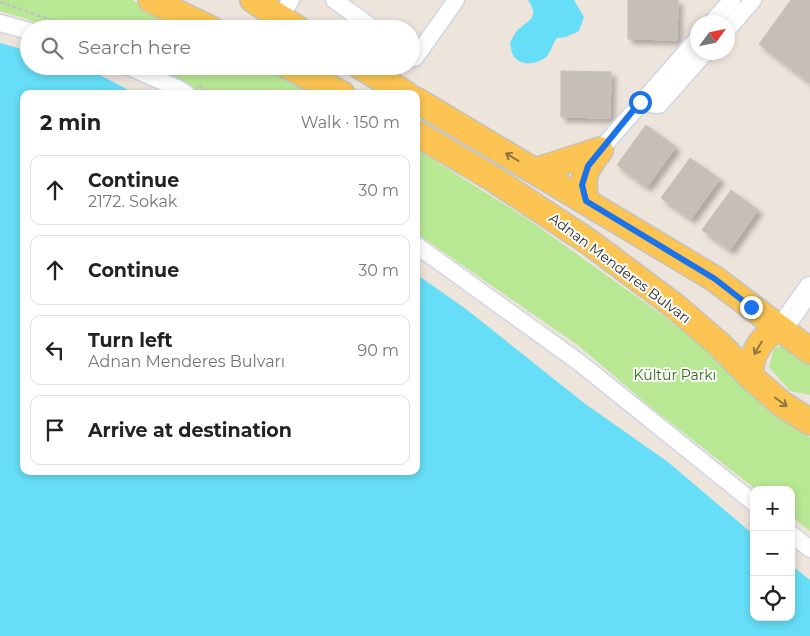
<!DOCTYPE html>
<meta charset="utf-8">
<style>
body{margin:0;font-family:Montserrat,sans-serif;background:#f6f6f6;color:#222}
.controls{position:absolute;right:15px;bottom:15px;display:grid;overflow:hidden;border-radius:10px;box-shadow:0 2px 8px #0003}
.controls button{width:45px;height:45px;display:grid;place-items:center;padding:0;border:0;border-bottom:1px solid #e0e0e0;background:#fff;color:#222;font:25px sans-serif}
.compass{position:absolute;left:690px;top:15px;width:45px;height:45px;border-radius:50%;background:#fff;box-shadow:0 2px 8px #0003;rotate:57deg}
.stop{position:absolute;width:15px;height:15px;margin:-11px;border:4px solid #1a73e8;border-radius:50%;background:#fff}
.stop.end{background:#1a73e8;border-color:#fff;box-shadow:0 1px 5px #0008}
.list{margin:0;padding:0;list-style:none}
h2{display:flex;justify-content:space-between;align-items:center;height:65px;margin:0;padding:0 20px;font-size:21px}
h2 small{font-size:16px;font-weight:400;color:#767676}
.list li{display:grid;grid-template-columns:32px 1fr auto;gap:15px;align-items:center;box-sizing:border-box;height:70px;margin:0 10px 10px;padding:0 10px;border:1px solid #e0e0e0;border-radius:10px}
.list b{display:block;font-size:19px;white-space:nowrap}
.list p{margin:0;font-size:16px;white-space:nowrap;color:#767676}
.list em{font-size:16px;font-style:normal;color:#767676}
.icon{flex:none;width:28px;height:28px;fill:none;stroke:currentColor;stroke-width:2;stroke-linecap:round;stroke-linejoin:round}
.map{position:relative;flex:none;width:810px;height:636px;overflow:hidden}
.search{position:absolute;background:#fff;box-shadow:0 2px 8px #0003;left:20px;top:20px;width:400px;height:55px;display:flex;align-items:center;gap:12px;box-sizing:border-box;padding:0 18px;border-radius:28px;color:#767676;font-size:19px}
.panel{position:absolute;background:#fff;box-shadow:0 2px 8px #0003;left:20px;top:90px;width:400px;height:385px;border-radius:10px}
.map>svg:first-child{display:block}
.green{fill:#b8e894}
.water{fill:#66def7}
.building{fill:#c5bfb7;stroke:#c9c0b5;filter:url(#shadow)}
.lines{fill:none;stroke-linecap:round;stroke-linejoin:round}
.street-casing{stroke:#d0d6e4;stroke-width:19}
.secondary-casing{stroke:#d0d6e4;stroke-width:25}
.primary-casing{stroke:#c3c3c3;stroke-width:28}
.path{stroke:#c3c3c3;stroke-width:2.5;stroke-dasharray:4 2.5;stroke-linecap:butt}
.street{stroke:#fff;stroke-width:16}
.secondary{stroke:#fff;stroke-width:22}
.primary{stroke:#fbc453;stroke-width:25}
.oneway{stroke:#92773e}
.route{stroke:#1a73e8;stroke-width:6}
.labels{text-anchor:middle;stroke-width:4;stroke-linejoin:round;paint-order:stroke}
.street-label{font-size:14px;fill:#2a2a2a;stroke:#fff}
.park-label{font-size:14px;fill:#2f6d15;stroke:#fff}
</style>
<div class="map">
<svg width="810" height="636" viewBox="0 0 810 636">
<defs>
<filter id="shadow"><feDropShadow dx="4.5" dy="4.5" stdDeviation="2.5" flood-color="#0004"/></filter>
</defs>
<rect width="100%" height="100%" fill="#ede4db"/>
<g class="green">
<polygon points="0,0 132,0 188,29 50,29 27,19 0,11"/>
<polygon points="136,66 263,66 317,94 199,94"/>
<polygon points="416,149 526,218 696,339 802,432 810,437 810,531 791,516 791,490 757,490 653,409 579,346 416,233"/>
<polygon points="790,345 810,363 810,395 790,391 769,367 774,348"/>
</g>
<g class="water">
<path d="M528 0H574L584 17 579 31 566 37 557 38C552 44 551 53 545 58 535 65 519 66 513 55 511 51 511 46 510 43 512 39 514 35 516 32 527 20 541 19 528 0Z"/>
<polygon points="0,43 29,51 29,66 83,66 136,94 24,94 24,471 416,471 416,274 466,309 584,403 668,462 754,535 754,617 791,617 791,565 810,580 810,636 0,636"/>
</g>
<g class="building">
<polygon points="628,0 678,0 677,40 628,39"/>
<polygon points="791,0 810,0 810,83 759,44"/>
<polygon points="561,71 611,72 610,118 561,117"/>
<polygon points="646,125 676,147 647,187 617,165"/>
<polygon points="690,158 720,179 691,219 661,198"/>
<polygon points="731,190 758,210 730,250 702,230"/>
</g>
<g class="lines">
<defs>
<g id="street">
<polyline points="334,0 374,29"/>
<polyline points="279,18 291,0"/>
<polyline points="712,22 732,0"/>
<polyline points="0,23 29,31"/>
<polyline points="728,29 753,0"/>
<polyline points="411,56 415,58 456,0"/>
<polyline points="127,66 177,88 187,94"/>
<polyline points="640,103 659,105 706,52"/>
<polyline points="600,150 698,38"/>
<polyline points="416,245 580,363 754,503"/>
<polyline points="791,534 810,549"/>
</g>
<polyline id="secondary" points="781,329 810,288"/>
<g id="primary">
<polyline points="151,0 211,29"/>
<polyline points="253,0 298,29"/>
<polyline points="288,66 342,94"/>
<polyline points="360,66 406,94"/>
<polyline points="416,100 715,279 810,351"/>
<polyline points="416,133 492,178 589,242 676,307 720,345 751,377 782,404 810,422"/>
<polyline points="535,171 600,150"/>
<path d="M586 201C581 176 585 170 600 150"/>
<path d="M751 377C749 357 761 334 781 329"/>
</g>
</defs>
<use href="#street" class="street-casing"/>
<use href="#secondary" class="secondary-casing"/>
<use href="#primary" class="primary-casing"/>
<g class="path">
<polyline points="0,2 76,29"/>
<polyline points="199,85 212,94"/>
</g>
<use href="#street" class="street"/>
<use href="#secondary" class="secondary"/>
<use href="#primary" class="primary"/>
</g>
<defs><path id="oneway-shaft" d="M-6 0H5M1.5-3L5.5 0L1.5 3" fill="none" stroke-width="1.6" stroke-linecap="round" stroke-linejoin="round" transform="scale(1.25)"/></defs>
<g class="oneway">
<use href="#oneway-shaft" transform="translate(512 157) rotate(-149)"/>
<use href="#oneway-shaft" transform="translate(758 348) rotate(121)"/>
<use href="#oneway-shaft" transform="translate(781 402) rotate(37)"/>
</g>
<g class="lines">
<polyline class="route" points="640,102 588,166 582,185 586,201 715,279 751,307"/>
</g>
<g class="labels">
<g class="street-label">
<text transform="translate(620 268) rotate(37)" y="5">Adnan Menderes Bulvarı</text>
</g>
<g class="park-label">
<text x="675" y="380">Kültür Parkı</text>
</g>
</g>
</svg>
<div class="controls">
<button>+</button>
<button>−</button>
<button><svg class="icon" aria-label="locate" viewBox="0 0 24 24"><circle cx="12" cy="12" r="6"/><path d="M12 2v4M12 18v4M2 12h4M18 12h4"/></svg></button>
</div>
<svg class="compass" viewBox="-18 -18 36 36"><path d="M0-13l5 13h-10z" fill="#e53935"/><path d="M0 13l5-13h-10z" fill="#767676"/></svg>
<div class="stop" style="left:640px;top:102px"></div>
<div class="stop end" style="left:751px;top:307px"></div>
<div class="search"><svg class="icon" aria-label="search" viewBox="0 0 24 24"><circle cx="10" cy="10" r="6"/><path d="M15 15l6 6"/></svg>Search here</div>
<section class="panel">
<h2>2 min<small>Walk · 150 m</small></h2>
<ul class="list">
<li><svg class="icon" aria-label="ahead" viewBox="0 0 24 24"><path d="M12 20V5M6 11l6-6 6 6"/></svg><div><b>Continue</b><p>2172. Sokak</p></div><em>30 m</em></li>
<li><svg class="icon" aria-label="ahead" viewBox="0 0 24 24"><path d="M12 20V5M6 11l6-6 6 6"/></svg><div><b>Continue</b></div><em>30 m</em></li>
<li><svg class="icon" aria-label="left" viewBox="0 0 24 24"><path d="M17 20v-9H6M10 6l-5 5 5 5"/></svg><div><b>Turn left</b><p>Adnan Menderes Bulvarı</p></div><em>90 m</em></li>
<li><svg class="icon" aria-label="arrive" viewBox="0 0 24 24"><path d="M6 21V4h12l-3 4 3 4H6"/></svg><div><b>Arrive at destination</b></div></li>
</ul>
</section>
</div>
